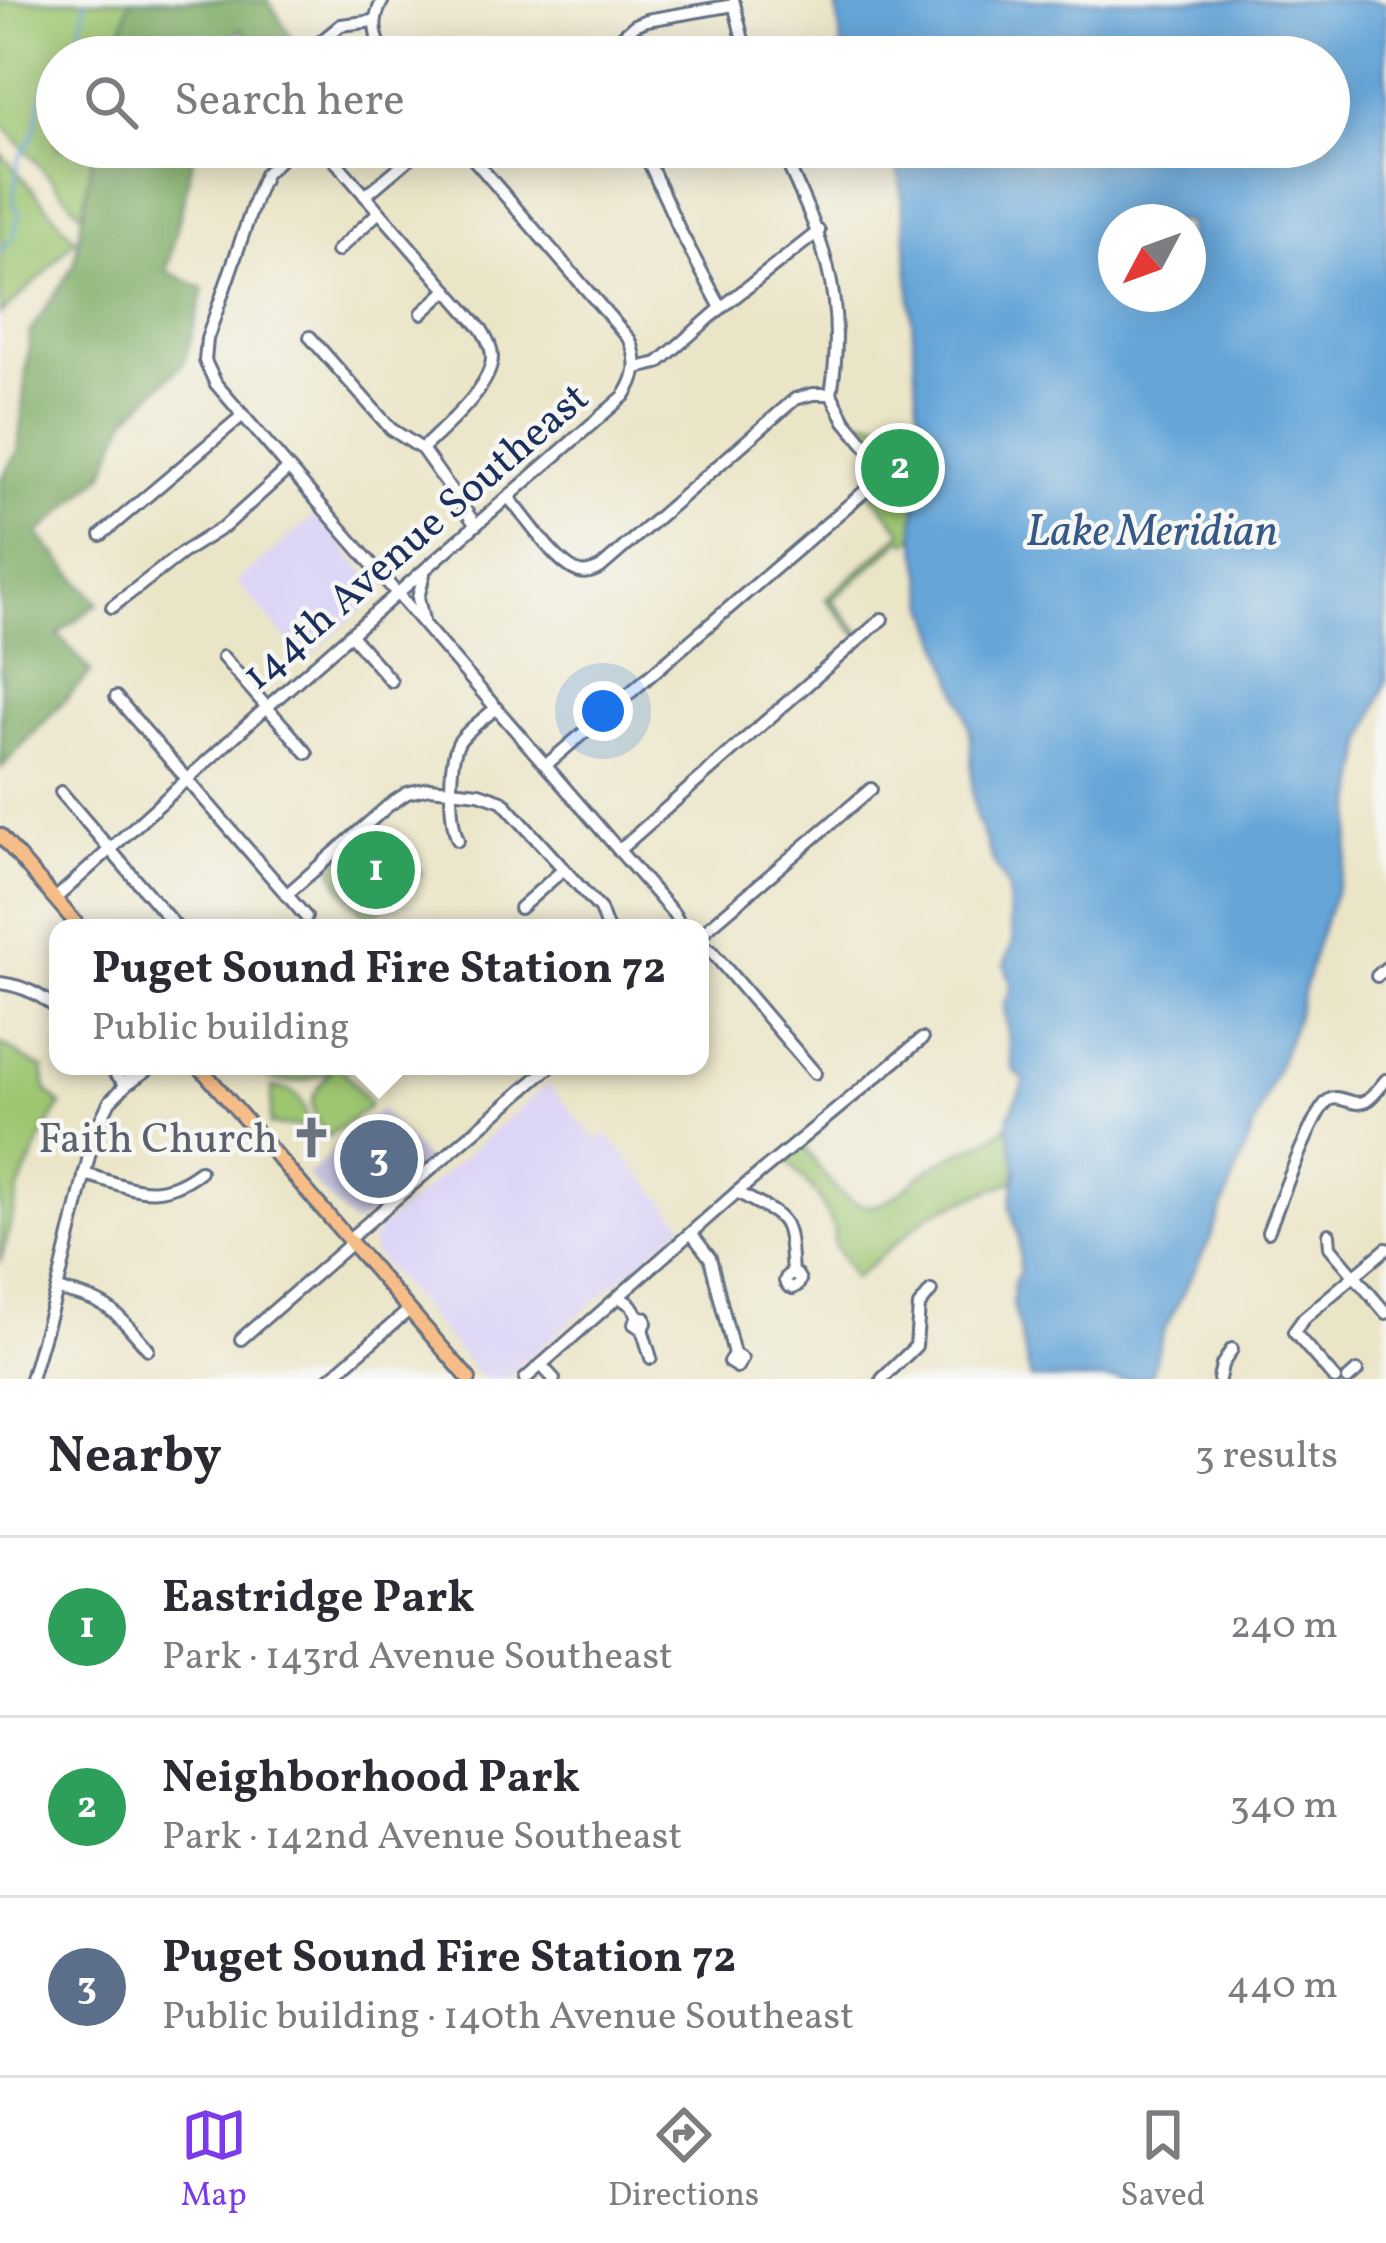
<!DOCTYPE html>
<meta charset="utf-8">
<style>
body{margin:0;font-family:Vollkorn,serif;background:#f7f7f7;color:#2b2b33}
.compass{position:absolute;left:1098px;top:204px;width:108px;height:108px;border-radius:50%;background:#fff;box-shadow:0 6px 30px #0003;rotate:229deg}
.you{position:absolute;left:603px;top:711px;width:42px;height:42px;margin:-30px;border:9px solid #fff;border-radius:50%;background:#1a73e8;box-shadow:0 0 0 18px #1a73e833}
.badge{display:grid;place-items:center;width:78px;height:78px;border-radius:50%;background:#7c3aed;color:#fff;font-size:39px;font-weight:700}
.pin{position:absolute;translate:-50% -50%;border:6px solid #fff;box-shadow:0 3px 12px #0006}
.popup{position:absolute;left:49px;top:919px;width:660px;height:156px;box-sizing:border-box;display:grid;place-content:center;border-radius:24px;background:#fff;filter:drop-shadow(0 3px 9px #0005);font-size:39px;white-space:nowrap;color:#7c7c81}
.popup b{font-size:45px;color:#2b2b33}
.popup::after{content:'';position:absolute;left:50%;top:100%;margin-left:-24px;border:24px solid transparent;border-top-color:#fff}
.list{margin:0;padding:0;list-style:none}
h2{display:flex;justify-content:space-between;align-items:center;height:156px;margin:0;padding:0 48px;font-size:51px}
h2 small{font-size:39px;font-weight:400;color:#7c7c81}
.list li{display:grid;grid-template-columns:78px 1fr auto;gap:36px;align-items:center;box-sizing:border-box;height:180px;padding:0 48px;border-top:3px solid #e1e1e2}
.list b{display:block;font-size:45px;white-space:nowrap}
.list p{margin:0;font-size:39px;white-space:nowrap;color:#7c7c81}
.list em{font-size:39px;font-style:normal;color:#7c7c81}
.icon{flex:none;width:66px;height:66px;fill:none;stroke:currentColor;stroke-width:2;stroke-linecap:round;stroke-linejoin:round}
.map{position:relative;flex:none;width:1386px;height:1379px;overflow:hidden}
.search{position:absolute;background:#fff;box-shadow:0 6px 30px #0003;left:36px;right:36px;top:36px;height:132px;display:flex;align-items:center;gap:30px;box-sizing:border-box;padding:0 42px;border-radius:66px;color:#7c7c81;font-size:45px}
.sheet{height:696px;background:#fff}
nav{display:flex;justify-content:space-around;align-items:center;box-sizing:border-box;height:168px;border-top:3px solid #e1e1e2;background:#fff;font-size:33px;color:#7c7c81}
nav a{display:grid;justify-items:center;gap:6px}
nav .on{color:#7c3aed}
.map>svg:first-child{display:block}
.built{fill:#ddd5f6}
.industrial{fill:#c2c1dc}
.green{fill:#9ec671;stroke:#5c7a68;stroke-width:3}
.forest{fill:#7eab63;stroke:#4c6d60;stroke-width:3}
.water{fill:#65a5d8;stroke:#406a9b;stroke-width:3;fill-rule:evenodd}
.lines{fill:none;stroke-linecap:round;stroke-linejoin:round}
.stream{stroke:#65a5d8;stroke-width:3}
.minor-casing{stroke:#646f83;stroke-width:16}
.major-casing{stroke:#646f83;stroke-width:18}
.minor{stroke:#fff;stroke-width:10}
.major{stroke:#f7bd88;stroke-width:12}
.labels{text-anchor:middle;stroke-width:9;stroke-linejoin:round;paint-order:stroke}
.street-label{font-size:42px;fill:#1b2f5e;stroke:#f6f6f2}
.worship-label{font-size:42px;fill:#5b616d;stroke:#f6f6f2;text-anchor:end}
.water-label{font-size:45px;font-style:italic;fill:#355889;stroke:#f6f6f2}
</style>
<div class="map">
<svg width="1386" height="1379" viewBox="0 0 1386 1379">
<rect width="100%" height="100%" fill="#f6f6f2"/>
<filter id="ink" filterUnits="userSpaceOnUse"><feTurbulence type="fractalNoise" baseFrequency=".00833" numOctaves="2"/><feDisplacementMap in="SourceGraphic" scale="24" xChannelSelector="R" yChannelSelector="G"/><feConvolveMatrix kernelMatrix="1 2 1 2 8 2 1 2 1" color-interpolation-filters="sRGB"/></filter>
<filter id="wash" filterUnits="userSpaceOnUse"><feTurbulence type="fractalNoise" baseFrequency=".004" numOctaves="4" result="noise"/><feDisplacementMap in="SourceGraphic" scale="48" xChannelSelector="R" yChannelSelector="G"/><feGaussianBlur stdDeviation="2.7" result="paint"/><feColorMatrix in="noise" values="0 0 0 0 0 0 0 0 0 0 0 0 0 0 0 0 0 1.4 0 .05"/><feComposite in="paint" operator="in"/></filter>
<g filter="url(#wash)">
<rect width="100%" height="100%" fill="#ebe5c8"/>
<g class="built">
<polygon points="316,514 382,592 305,660 237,582"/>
<polygon points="548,1084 596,1140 606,1133 684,1224 504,1379 482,1379 374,1253 371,1245 377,1231"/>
</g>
<polygon class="industrial" points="381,1109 430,1165 361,1221 353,1224 307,1175"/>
<g class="green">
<polygon points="0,0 184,0 183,57 57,57 57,147 130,147 86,219 0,121"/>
<polygon points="0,152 75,239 46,272 0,314"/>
<path d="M857 419 919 428 921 450 915 536 907 543 902 539 832 600 860 633 858 636 826 599 903 532 872 494C895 464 873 445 852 422Z"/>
<polygon points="379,825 421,873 369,919 342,888 331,867"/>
<path d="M0 1044C16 1050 27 1063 43 1068L46 1090 61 1105 43 1134 19 1189 0 1264Z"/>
<path d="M246 1066H340L369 1103 368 1108 327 1137C305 1104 308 1098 333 1069 302 1085 276 1087 246 1066Z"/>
<path d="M272 1087C297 1089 308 1101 306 1127L270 1125Z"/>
<path d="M1008 1125 1016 1163 1014 1181 930 1214 854 1279 834 1243V1228L818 1196 786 1159 803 1145C820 1167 845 1216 880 1204 898 1198 923 1171 942 1161 965 1148 988 1144 1008 1125Z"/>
</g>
<g class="forest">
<polygon points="130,0 268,0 294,41 278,57 263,57 240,29 217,57 114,57"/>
<polygon points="94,147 201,147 194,155 167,271 204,289 184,363 126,419 104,474 38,534 98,603 58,634 91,672 1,768 0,480 18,452 30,332 74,265"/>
</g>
<path class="water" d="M836 0H1367L1386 3V681L1364 743 1347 858 1316 946 1295 1022 1209 1242 1163 1332 1150 1379H1031L1013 1304 1014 1281 1020 1272 1019 1239 1010 1207 1017 1172 1008 1125 1009 1116 1025 1080 1013 1070 1004 1006 1012 988 1005 964 1014 938 1010 924 1008 888 994 863 976 816 972 789 971 736 966 714 928 606 914 531 921 450 909 275 900 178 892 157 883 147H1329V57H843ZM1116 222H1188V294H1116Z"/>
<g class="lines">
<g class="stream">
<polyline points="76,57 86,0"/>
<polyline points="0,253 14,235 19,212 13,202 19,159 34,134 44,87 57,82"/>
</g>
</g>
</g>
<g filter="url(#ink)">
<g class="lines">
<defs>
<g id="minor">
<path d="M383 0C371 20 374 37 386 57"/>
<polyline points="734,3 747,57"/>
<polyline points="302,57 341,25 374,21"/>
<polyline points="620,57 620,38 635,25 647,20 734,5"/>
<polyline points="293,147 265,174 258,191 207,339 205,361 216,384 674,914 682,928"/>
<path d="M323 147 482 330C487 339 492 347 492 357 492 388 443 428 422 449"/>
<polyline points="642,147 680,231 721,308"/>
<path d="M780 147C821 236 848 293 831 394"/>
<polyline points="365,196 423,147"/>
<polyline points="337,251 379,212"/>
<polyline points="422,313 447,290"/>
<polyline points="310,337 391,429 422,449 475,524"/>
<polyline points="637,368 658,363 721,308 819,231"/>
<path d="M509 498C524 515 558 567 580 572 587 574 593 571 600 568L795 399 813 394H831"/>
<polyline points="101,535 243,415"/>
<polyline points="112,607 182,553 225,526 288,469"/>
<polyline points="423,620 418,598 424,574"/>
<polyline points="350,634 391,681"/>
<polyline points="223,657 307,753"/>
<polyline points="116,697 306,917"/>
<polyline points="546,765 872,485 877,468 876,458 845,421 831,394"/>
<polyline points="61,792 177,928"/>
<path d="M458 840C449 820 448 761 459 742 468 729 485 718 496 708"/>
<polyline points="619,850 882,619"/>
<polyline points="286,895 389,805 407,793 429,788 479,793 502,801 600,909 607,928"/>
<path d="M55 899 267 707 624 396C637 377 639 362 630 340L463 147"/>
<polyline points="520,908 564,869"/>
<polyline points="700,935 871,789"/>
<polyline points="700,944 712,952 815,1073"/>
<polyline points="1377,976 1386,968"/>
<path d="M0 983C23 986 41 994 58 1010"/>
<polyline points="109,1066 126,1085"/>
<polyline points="126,1085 137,1066"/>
<path d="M84 1174C133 1187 155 1205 200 1171"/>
<path d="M737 1192C789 1221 788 1212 792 1273L787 1276 785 1281 788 1286 793 1288 798 1285 800 1280 797 1275 792 1273"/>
<path d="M1268 1232C1277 1210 1313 1109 1329 1100 1340 1093 1352 1108 1366 1101 1373 1097 1380 1087 1386 1080"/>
<polyline points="691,1233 710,1258 734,1354 742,1359 737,1367 729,1362 734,1354"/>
<polyline points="1329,1234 1330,1247 1386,1313"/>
<path d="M57 1290C107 1299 116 1312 148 1349"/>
<polyline points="619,1297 631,1305 638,1316 645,1318 646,1323 642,1329 634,1324 638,1316"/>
<polyline points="642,1329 651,1358"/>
<polyline points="241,1339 347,1247 350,1238 551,1066"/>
<polyline points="541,1365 554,1379"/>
<polyline points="31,1379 57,1290 95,1131 110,1101 126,1085 153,1066"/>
<polyline points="329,1379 409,1310"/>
<polyline points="525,1379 737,1192 922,1039"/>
<polyline points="882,1379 916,1346 919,1306 931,1291"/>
<polyline points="1219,1379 1222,1365 1232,1349"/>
<polyline points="1335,1379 1294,1332 1304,1318 1386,1249"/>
<polyline points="1348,1379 1357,1371"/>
</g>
<g id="major">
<polyline points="0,835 80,928"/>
<polyline points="199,1066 469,1379"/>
</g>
</defs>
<use href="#minor" class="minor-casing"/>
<use href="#major" class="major-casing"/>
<use href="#minor" class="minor"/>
<use href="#major" class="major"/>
</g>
</g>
<defs>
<symbol id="church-bare" viewBox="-9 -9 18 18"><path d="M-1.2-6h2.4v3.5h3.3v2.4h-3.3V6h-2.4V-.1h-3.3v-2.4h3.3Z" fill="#6b7280" stroke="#f6f6f2" stroke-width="2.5" paint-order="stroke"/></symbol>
</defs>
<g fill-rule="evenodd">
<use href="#church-bare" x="282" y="1108" width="59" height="59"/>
</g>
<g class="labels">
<g class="street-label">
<text transform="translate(414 535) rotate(-41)" y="15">144th Avenue Southeast</text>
</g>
<g class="worship-label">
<text x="278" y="1152">Faith Church</text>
</g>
<g class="water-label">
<text x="1152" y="545">Lake Meridian</text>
</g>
</g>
</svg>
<svg class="compass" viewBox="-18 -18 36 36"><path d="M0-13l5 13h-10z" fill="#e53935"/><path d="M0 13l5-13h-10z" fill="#7c7c81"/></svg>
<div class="you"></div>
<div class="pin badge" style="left:376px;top:870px;background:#2e9e5b">1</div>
<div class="pin badge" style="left:900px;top:468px;background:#2e9e5b">2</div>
<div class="pin badge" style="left:379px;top:1159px;background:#5c6f8a">3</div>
<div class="popup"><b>Puget Sound Fire Station 72</b>Public building</div>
<div class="search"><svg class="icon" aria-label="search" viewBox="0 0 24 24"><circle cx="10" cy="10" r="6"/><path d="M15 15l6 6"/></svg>Search here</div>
</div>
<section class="sheet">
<h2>Nearby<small>3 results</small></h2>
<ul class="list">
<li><span class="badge" style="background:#2e9e5b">1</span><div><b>Eastridge Park</b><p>Park · 143rd Avenue Southeast</p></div><em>240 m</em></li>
<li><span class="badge" style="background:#2e9e5b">2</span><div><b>Neighborhood Park</b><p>Park · 142nd Avenue Southeast</p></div><em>340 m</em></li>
<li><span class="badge" style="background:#5c6f8a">3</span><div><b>Puget Sound Fire Station 72</b><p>Public building · 140th Avenue Southeast</p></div><em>440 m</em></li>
</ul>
</section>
<nav>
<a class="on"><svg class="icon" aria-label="map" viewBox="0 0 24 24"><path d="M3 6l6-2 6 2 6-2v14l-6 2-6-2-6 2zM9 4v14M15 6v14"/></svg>Map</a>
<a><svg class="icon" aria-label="directions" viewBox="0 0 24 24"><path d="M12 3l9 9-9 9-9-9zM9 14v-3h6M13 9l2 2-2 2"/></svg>Directions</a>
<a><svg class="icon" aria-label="saved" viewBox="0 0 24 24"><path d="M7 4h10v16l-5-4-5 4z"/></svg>Saved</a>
</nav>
